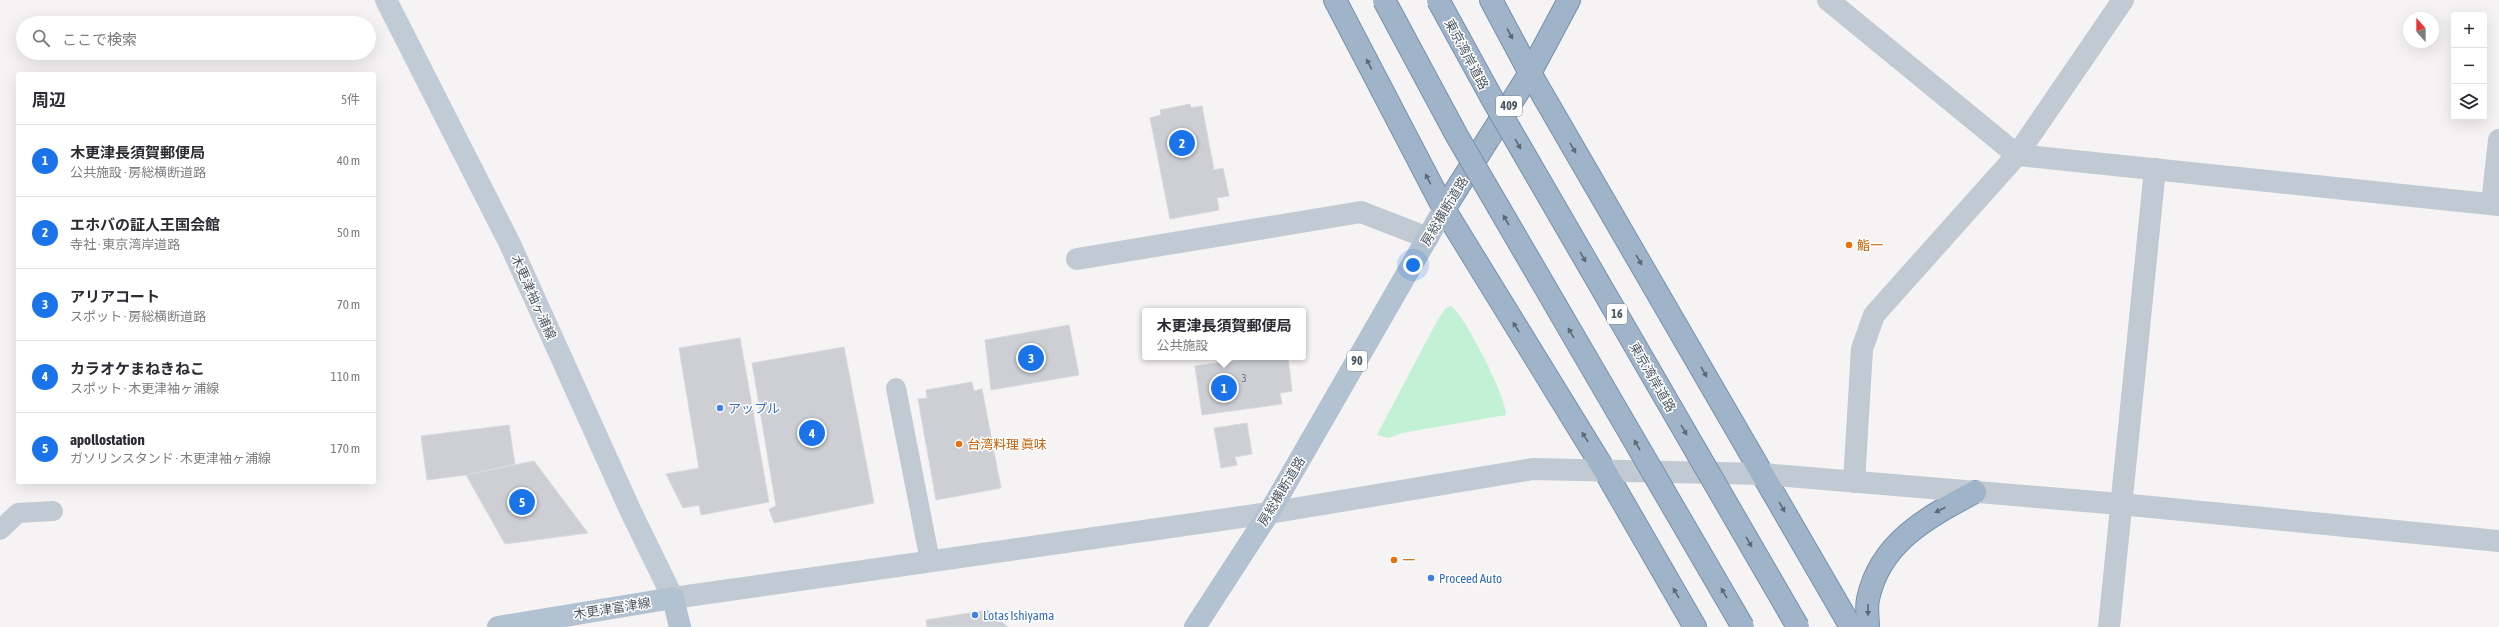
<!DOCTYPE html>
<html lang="ja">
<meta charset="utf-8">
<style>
body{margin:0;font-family:"Asap Condensed","Noto Sans JP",sans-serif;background:#f2f2f3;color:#2b2b33}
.controls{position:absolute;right:12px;top:12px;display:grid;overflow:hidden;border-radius:4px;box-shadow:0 4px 16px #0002}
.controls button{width:36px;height:36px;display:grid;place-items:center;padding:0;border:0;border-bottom:1px solid #e1e1e2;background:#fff;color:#2b2b33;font:20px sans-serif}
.compass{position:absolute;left:2403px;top:12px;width:36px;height:36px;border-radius:50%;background:#fff;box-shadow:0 4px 16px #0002;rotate:339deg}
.you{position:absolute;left:1413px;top:265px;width:14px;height:14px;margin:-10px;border:3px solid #fff;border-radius:50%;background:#1a73e8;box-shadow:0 0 0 6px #1a73e833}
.badge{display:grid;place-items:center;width:26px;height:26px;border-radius:50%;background:#1a73e8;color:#fff;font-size:13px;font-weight:700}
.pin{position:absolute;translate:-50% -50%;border:2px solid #fff;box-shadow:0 1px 4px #0006}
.popup{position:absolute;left:1142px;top:308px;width:164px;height:52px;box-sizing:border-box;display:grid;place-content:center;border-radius:4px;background:#fff;filter:drop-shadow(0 1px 3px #0005);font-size:13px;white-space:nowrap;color:#7c7c81}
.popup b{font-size:15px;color:#2b2b33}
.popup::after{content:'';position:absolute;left:50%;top:100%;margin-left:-8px;border:8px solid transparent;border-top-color:#fff}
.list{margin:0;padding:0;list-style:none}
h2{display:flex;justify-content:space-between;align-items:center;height:52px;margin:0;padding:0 16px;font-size:17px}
h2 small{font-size:13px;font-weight:400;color:#7c7c81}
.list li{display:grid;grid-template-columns:26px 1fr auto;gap:12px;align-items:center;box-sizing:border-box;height:72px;padding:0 16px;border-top:1px solid #e1e1e2}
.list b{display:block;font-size:15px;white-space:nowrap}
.list p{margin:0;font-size:13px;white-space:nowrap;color:#7c7c81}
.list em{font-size:13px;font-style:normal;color:#7c7c81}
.icon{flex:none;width:22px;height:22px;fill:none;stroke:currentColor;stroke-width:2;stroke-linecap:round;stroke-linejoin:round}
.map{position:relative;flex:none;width:2499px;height:627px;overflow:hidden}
.search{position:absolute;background:#fff;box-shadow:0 4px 16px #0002;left:16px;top:16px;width:360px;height:44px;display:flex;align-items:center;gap:10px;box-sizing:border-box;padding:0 14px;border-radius:22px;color:#7c7c81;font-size:15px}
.panel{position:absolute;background:#fff;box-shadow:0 4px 16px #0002;left:16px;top:72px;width:360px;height:412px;border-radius:4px}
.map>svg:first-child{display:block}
.green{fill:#c3f1d5}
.building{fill:#cdcfd5;stroke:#d7d9de}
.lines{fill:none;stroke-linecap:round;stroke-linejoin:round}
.trunk-casing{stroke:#7690ad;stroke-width:24}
.service{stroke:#c1cad2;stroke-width:20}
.minor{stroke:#c1cad2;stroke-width:22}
.tertiary{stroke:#c1cad2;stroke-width:22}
.secondary{stroke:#c1cbd6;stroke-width:22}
.primary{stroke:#b3c2d1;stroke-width:22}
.trunk{stroke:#9fb4c9;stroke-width:22}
.trunk-bridge-casing{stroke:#7690ad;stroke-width:24;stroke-linecap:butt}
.trunk-bridge{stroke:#9fb4c9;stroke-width:22}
.oneway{fill:#5b6976}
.food-dot{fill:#e8710a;stroke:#fff;stroke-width:1.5}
.shop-dot{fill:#3f7fe0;stroke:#fff;stroke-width:1.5}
.labels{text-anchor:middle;stroke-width:3;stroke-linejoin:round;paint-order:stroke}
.number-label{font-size:11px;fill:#6b747e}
.shield{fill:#fff;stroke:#808990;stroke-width:1}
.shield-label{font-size:12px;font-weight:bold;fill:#4a5661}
.street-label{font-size:13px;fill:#4a5661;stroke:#fff}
.food-label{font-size:13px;fill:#c56008;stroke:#fff;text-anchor:start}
.shop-label{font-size:13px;fill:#366cbe;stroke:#fff;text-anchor:start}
</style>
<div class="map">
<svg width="2499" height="627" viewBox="0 0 2499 627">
<rect width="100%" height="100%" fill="#f5f3f3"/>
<path class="green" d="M1451 306C1465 316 1507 398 1506 415L1402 433 1389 438 1377 435 1437 321 1446 308Z"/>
<g class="building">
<polygon points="1190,104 1191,108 1202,106 1214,170 1223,168 1229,196 1217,198 1219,210 1170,219 1150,118 1161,115 1160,110"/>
<polygon points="1069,325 1079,375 991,390 985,340"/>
<polygon points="740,338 769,502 701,515 699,505 683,508 666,474 699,468 679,348"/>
<polygon points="844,347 874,503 774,523 769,509 776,506 752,363"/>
<polygon points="1262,357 1288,357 1292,391 1280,393 1282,404 1202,415 1195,366"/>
<polygon points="972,382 974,391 982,389 1001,488 936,500 918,399 927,398 926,390"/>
<polygon points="1247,423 1252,454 1235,457 1237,465 1221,468 1214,428"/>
<polygon points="509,425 515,464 466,475 427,480 421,436"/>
<polygon points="534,461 588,533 505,544 466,475"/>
<polygon points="988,610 1008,627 927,627 926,620"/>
</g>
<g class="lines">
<defs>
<g id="trunk">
<polyline points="1335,0 1444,209 1605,471 1695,627"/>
<polyline points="1491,0 1530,73 1851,627"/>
<polyline points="1444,209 1530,73 1569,0"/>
<path d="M1868 627C1868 618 1866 608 1868 599 1880 542 1928 517 1975 492"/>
</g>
</defs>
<use href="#trunk" class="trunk-casing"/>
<g class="service">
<polyline points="896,388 930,561"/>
<polyline points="0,530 18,513 53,511"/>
</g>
<g class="minor">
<polyline points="1828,0 2017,155 2499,205"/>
<polyline points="2492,204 2499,140"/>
<polyline points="1077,259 1361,212 1428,238"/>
<polyline points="1854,482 1862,349 1874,315 2017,155 2123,0"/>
<polyline points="2109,627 2155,169"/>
</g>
<polyline class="tertiary" points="673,598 1269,513 1533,469 1763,474 2120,504 2499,541"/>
<polyline class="secondary" points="386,0 510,244 631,512 673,598"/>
<g class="primary">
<polyline points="498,627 673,598 680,627"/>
<polyline points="1195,627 1269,513 1444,209"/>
</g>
<use href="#trunk" class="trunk"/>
<defs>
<g id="trunk-bridge">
<polyline points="1384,0 1457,136 1743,627"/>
<polyline points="1438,0 1494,102 1798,627"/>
</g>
</defs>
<use href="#trunk-bridge" class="trunk-bridge-casing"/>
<use href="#trunk-bridge" class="trunk-bridge"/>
</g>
<defs><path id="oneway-solid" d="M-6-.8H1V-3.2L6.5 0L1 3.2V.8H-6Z"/></defs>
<g class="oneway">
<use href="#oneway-solid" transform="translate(1510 34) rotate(62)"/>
<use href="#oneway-solid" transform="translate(1369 64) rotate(-117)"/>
<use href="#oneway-solid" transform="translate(1518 144) rotate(60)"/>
<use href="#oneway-solid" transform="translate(1573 148) rotate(60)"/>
<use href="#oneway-solid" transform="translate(1428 179) rotate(-117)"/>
<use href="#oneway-solid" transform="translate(1506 220) rotate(-120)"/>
<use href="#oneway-solid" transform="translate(1583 257) rotate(60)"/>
<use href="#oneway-solid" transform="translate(1639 260) rotate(60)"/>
<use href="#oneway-solid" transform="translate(1516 327) rotate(-122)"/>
<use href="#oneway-solid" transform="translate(1571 333) rotate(-120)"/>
<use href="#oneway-solid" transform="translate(1704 372) rotate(60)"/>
<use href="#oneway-solid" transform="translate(1684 430) rotate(60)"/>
<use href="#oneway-solid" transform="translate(1585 437) rotate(-122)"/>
<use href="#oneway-solid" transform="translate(1637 445) rotate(-120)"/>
<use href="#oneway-solid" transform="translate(1782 507) rotate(60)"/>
<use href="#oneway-solid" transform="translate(1940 510) rotate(153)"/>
<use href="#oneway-solid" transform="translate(1749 542) rotate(60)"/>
<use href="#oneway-solid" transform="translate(1676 593) rotate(-120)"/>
<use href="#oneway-solid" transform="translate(1724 593) rotate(-120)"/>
<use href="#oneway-solid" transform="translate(1868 610) rotate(89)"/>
</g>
<g class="food-dot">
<circle cx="1849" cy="245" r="4"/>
<circle cx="959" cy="444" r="4"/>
<circle cx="1394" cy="560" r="4"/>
</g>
<g class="shop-dot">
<circle cx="720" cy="408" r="4"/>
<circle cx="1431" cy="578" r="4"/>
<circle cx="975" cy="615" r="4"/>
</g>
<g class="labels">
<g class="number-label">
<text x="1244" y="382">3</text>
</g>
<g class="shield">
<rect x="1496" y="96" width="26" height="20" rx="3"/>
<rect x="1607" y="304" width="20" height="20" rx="3"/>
<rect x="1347" y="351" width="20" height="20" rx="3"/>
</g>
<g class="shield-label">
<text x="1509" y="110">409</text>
<text x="1617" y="318">16</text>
<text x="1357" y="365">90</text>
</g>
<g class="street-label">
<text transform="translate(1467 54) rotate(62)" y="5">東京湾岸道路</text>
<text transform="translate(1444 211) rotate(-59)" y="5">房総横断道路</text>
<text transform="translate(534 297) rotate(66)" y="5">木更津袖ヶ浦線</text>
<text transform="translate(1653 377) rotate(60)" y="5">東京湾岸道路</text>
<text transform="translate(1281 491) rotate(-59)" y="5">房総横断道路</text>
<text transform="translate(612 608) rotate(-9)" y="5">木更津富津線</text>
</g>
<g class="food-label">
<text x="1857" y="250">鮨一</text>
<text x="967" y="449">台湾料理 眞味</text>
<text x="1402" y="565">一</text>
</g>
<g class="shop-label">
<text x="728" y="413">アップル</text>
<text x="1439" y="583">Proceed Auto</text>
<text x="983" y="620">Lotas Ishiyama</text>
</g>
</g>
</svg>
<div class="controls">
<button>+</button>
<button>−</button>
<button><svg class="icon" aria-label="layers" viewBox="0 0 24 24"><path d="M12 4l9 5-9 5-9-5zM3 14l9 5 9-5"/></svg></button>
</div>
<svg class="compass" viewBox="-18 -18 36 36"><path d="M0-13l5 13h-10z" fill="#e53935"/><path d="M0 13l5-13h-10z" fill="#7c7c81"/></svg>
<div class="you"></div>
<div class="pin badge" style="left:1224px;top:388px">1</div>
<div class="popup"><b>木更津長須賀郵便局</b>公共施設</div>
<div class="pin badge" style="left:1182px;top:143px">2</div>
<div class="pin badge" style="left:1031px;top:358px">3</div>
<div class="pin badge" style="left:812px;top:433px">4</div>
<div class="pin badge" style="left:522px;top:502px">5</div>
<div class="search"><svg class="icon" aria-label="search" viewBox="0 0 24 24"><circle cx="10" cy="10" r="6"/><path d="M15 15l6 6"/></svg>ここで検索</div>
<section class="panel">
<h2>周辺<small>5件</small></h2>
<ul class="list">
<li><span class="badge">1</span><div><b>木更津長須賀郵便局</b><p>公共施設 · 房総横断道路</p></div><em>40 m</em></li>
<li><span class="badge">2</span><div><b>エホバの証人王国会館</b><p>寺社 · 東京湾岸道路</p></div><em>50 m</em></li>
<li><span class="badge">3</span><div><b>アリアコート</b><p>スポット · 房総横断道路</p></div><em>70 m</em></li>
<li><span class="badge">4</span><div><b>カラオケまねきねこ</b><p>スポット · 木更津袖ヶ浦線</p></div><em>110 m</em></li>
<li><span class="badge">5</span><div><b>apollostation</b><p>ガソリンスタンド · 木更津袖ヶ浦線</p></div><em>170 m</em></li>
</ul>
</section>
</div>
